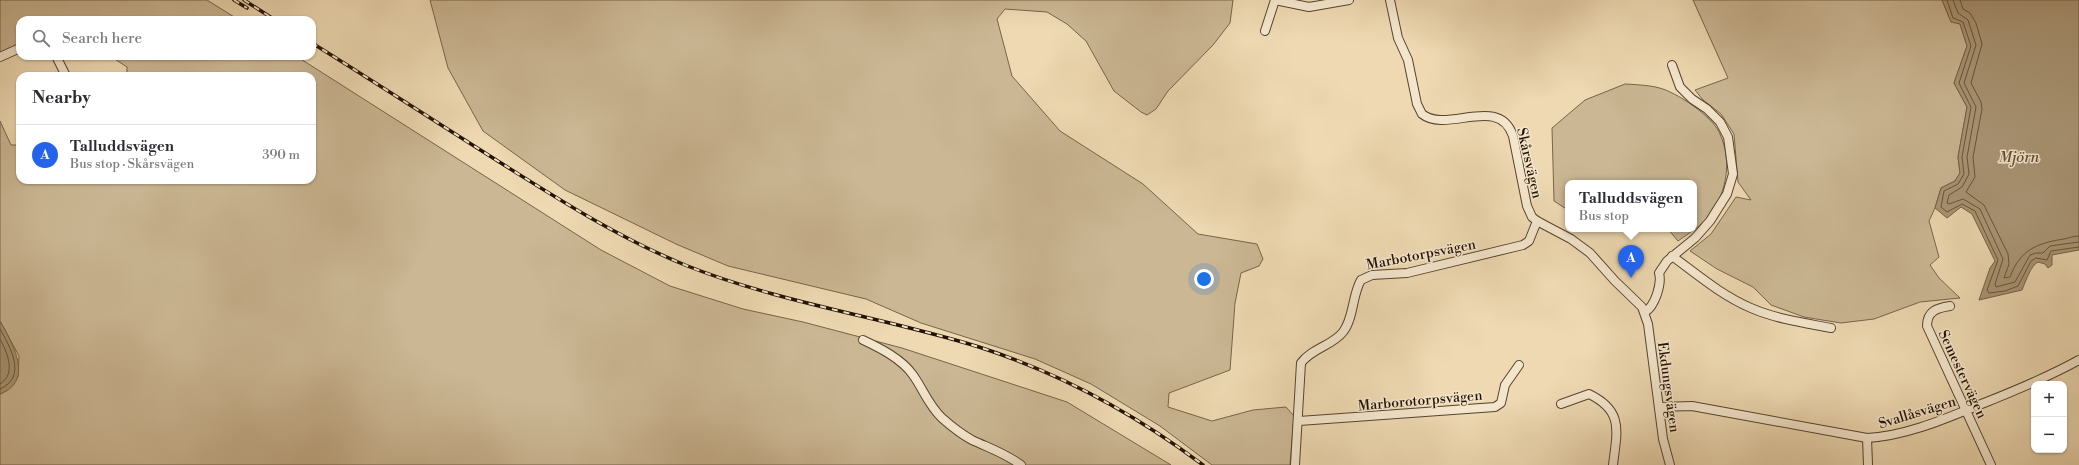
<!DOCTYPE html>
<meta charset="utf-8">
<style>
body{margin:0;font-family:"Libre Bodoni",serif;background:#f2f2f3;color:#2b2b33}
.controls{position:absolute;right:12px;bottom:12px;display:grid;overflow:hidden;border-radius:8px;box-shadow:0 1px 3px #0004}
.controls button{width:36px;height:36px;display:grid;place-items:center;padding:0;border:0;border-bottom:1px solid #e1e1e2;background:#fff;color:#2b2b33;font:20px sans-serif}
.you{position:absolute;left:1204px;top:279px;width:14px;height:14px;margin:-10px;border:3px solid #fff;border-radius:50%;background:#1a73e8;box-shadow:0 0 0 6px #1a73e833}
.badge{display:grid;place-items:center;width:26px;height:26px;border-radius:50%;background:#2563eb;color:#fff;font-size:13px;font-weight:700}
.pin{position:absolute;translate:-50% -33px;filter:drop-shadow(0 1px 2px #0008)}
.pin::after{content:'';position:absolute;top:21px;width:14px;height:12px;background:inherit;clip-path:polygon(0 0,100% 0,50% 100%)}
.popup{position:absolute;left:1565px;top:180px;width:132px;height:52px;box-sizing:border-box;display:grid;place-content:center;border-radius:8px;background:#fff;filter:drop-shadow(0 1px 3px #0005);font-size:13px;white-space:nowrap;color:#7c7c81}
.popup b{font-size:15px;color:#2b2b33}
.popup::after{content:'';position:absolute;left:50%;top:100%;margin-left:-8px;border:8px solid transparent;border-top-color:#fff}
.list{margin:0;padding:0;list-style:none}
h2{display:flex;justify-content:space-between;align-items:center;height:52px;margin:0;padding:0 16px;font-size:17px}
h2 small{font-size:13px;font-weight:400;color:#7c7c81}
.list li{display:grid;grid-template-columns:26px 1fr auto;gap:12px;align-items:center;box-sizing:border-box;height:60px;padding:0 16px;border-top:1px solid #e1e1e2}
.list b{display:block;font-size:15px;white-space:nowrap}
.list p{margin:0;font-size:13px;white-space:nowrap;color:#7c7c81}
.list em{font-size:13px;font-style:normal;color:#7c7c81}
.icon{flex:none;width:22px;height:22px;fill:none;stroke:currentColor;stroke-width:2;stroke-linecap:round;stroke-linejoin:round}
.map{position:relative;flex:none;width:2079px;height:465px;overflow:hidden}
.search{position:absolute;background:#fff;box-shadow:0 1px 3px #0004;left:16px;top:16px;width:300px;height:44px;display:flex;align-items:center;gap:10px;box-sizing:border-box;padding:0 14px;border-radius:12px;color:#7c7c81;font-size:15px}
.panel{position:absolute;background:#fff;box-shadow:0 1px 3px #0004;left:16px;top:72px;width:300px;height:112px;border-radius:12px}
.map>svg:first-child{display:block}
.green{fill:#cbb794;stroke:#77644a}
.water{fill:#a99575;stroke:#736146}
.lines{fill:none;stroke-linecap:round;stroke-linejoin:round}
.shore{stroke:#66543a;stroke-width:1}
.minor-casing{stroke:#56442c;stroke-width:10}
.minor{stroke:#f4e6cd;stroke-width:8}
.rail-casing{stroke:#231200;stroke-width:3.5}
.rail{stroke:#f4e6cd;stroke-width:2;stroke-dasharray:6;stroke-linecap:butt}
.labels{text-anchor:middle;stroke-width:3;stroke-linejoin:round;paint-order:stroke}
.street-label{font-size:14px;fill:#231200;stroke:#f4e6cd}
.water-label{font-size:15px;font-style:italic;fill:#5f4d35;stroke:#f4e6cd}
</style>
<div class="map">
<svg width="2079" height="465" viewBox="0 0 2079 465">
<rect width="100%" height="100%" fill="#eed9b2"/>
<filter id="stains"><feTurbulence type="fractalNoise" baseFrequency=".005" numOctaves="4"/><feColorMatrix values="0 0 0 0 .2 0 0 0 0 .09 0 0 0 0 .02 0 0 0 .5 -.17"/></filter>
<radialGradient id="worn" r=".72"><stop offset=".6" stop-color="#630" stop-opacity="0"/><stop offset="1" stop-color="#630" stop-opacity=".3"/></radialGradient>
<g class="green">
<polygon points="0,0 207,0 239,20 20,20 20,46 0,53"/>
<polygon points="430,0 1233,0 1230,23 1213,45 1168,91 1156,109 1147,115 1141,112 1114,91 1086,41 1067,24 1047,12 1005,9 997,19 1012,76 1060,131 1143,184 1198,234 1257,244 1263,259 1259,266 1241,273 1235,303 1230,370 1169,393 1168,407 1212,421 1253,410 1286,407 1294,416 1290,465 1212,465 1160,426 1091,384 1035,359 921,323 866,299 728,266 676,244 565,190 483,131 448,68"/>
<polygon points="1693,0 1942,0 1951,21 1960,24 1967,46 1954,83 1967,107 1958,157 1960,173 1955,181 1941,188 1935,208 1929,221 1939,257 1930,265 1939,278 1960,298 1920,302 1874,319 1841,323 1804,317 1771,305 1753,287 1717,269 1690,251 1711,234 1736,197 1751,200 1738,182 1734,134 1721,114 1703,100 1695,90 1728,78"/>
<polygon points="110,56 296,56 601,250 670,286 743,309 803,322 902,348 1067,402 1171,465 0,465 0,394 4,392 18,377 19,356 0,321 0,121 11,145 20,145 20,180 312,180 312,76 127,76 127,67"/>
<path d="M1625 84C1640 85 1658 85 1672 93 1687 100 1714 119 1720 134 1732 161 1727 190 1711 214 1703 225 1689 233 1678 241L1668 229H1694V183H1568V210L1554 201 1552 128 1585 100Z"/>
</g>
<g class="water">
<path d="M1942 0H2079V250L2052 255V265L2048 268 2045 264 2038 262C2031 265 2025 283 2022 290L1979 300 1990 268 1995 261 1972 214 1961 207 1947 218 1935 208 1941 188 1955 181 1960 173 1958 157 1967 107 1954 83 1967 46 1960 24 1951 22Z"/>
<path d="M0 321C12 342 35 381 0 394Z"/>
</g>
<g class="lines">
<g class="shore">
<polyline points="1947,0 1953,18 1963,22 1971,46 1959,83 1971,107 1962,157 1964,174 1958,184 1944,191 1941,207 1947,212 1962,204 1975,211 1998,260 1987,290 1989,293 2005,291 2018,286 2031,261 2036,258 2047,260 2051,251 2079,247"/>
<polyline points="1953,0 1958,13 1968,20 1976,45 1964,83 1976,107 1967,157 1969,174 1962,187 1949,195 1947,203 1949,204 1963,199 1980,209 2003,259 1995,284 1996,287 2015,282 2030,255 2036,253 2043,253 2050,246 2079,242"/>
<path d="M1960 0 1963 9 1970 13 1976 23 1982 44 1971 83 1981 102 1982 109 1973 157 1975 177 1966 192 1984 205 2008 254 2009 264 2004 278 2010 277C2020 250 2037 243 2064 239 2069 238 2074 236 2079 236"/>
<path d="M0 329C10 347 28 377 0 389"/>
<path d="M0 339C7 352 17 374 0 384"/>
</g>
<defs>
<g id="minor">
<polyline points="1275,0 1309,7 1349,0"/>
<path d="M1390 0 1398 38 1408 60 1417 104 1422 114C1447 134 1499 94 1513 136L1527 206 1532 217 1537 221 1571 239 1590 253 1615 281 1642 307 1648 324 1663 439 1670 465"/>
<polyline points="1265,31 1275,0"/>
<polyline points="56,56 66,76"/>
<polyline points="0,57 20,48"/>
<path d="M1672 256C1698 275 1721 295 1751 308 1776 319 1805 323 1831 328"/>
<path d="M1950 306C1937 308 1927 311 1927 326L1991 465"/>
<path d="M1645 312C1655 306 1662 284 1659 273L1667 261 1695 238 1710 221 1727 194 1733 174 1728 137 1720 122 1707 109 1692 99 1680 87 1672 65"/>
<path d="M863 340C880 348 902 359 913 375 923 389 929 406 942 418 951 426 961 434 972 440 989 448 1005 453 1021 465"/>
<path d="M1561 404 1589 394C1624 411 1617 431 1613 465"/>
<path d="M1659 407 1692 406 1867 438C1907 436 1947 418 1984 403 2017 390 2048 377 2079 360"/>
<polyline points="1299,421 1495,407 1501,403 1505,385 1519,365"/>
<polyline points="1867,438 1868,465"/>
<path d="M1295 465 1301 363C1312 348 1332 346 1343 332 1354 318 1352 295 1361 280L1372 275 1407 273 1523 245 1529 241 1537 221"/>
</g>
</defs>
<use href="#minor" class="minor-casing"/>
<use href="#minor" class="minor"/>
<defs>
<g id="rail">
<polyline points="234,0 247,8"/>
<polyline points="244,0 275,20"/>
<path d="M312 43C373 81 433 120 493 158 555 197 617 237 685 265 780 303 882 317 979 347 1060 373 1135 414 1203 465"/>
</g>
</defs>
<use href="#rail" class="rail-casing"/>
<use href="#rail" class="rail"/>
</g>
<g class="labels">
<g class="street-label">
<text transform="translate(1530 163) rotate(77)" y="5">Skårsvägen</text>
<text transform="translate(1421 254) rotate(-11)" y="5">Marbotorpsvägen</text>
<text transform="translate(1963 374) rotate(65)" y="5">Semestervägen</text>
<text transform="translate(1669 387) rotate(82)" y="5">Ekdungsvägen</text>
<text transform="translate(1420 400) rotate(-5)" y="5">Marborotorpsvägen</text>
<text transform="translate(1917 412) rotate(-17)" y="5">Svallåsvägen</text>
</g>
<g class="water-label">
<text x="2019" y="162">Mjörn</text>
</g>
</g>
<rect width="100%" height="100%" filter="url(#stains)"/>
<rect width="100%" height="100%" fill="url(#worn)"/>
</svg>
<div class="controls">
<button>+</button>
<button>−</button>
</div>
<div class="you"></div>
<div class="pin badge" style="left:1631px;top:278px">A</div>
<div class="popup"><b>Talluddsvägen</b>Bus stop</div>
<div class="search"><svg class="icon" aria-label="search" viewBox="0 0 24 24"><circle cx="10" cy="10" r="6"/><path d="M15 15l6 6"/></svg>Search here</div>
<section class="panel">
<h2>Nearby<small></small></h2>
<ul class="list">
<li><span class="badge">A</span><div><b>Talluddsvägen</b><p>Bus stop · Skårsvägen</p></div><em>390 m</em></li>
</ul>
</section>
</div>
